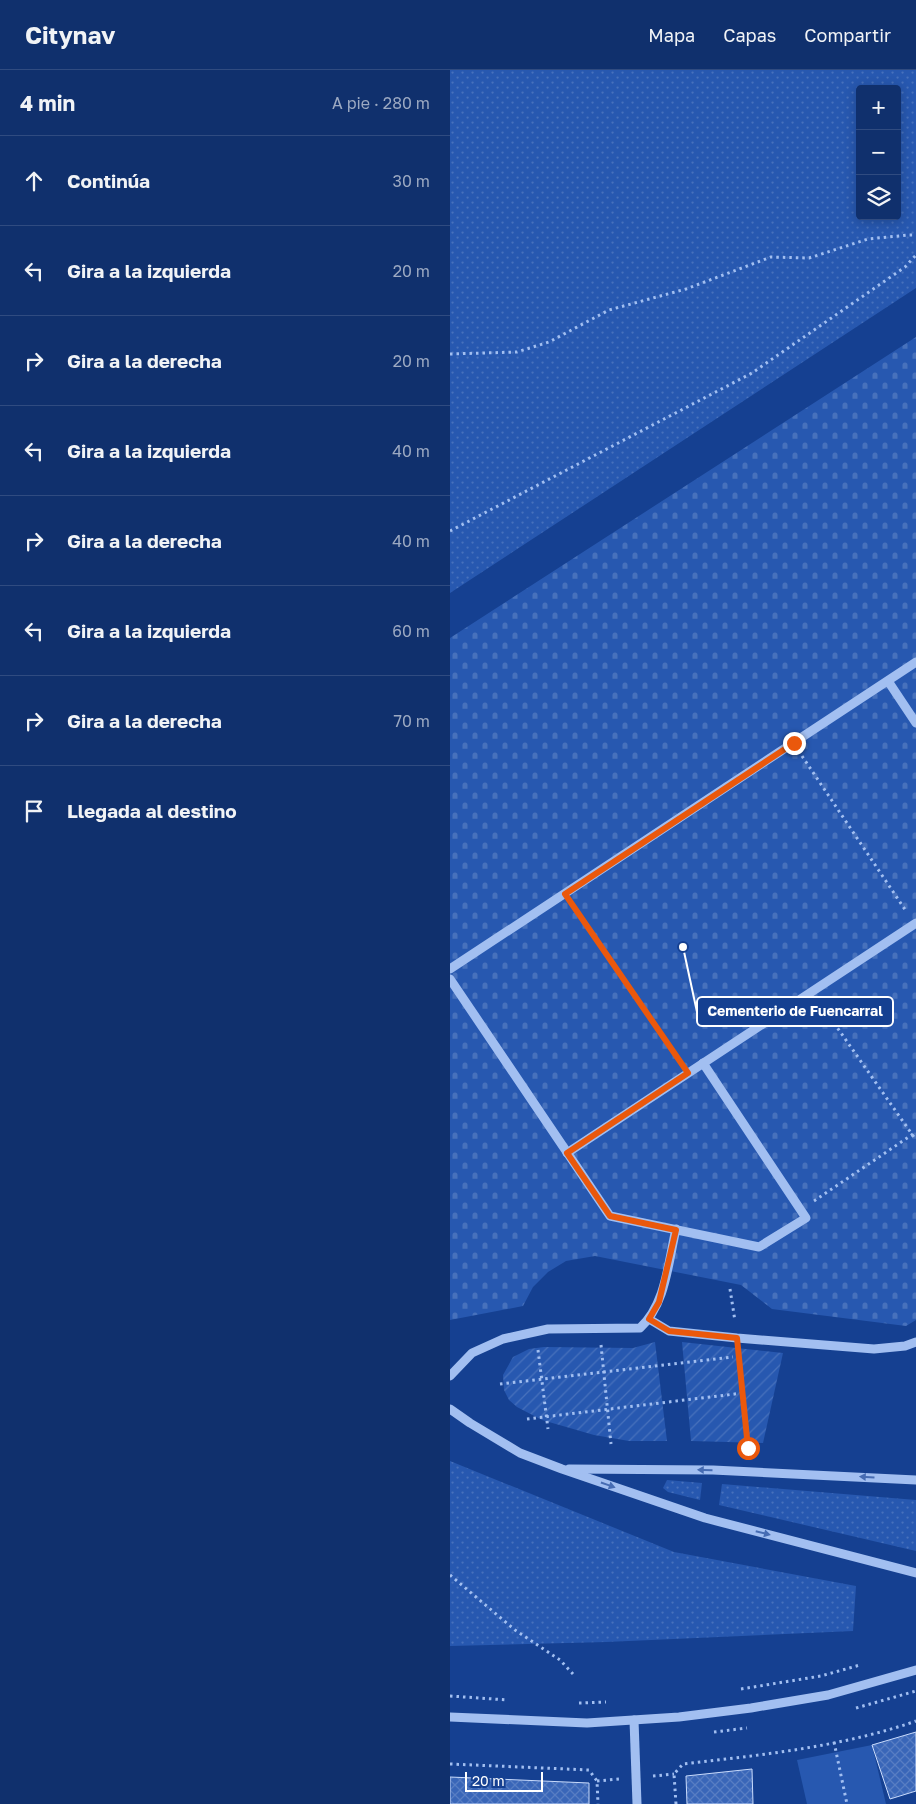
<!DOCTYPE html>
<html lang="es">
<meta charset="utf-8">
<style>
body{margin:0;font-family:"Golos Text",sans-serif;background:#193872;color:#f1f3f6}
.controls{position:absolute;right:15px;top:15px;display:grid;overflow:hidden;border-radius:5px;box-shadow:0 2px 12px #0003}
.controls button{width:45px;height:45px;display:grid;place-items:center;padding:0;border:0;border-bottom:1px solid #304b80;background:#10306d;color:#f1f3f6;font:25px sans-serif}
.scale{position:absolute;left:15px;bottom:12px;width:78px;box-sizing:border-box;padding-left:5px;border:2px solid #fff;border-top:0;font-size:14px;line-height:18px;white-space:nowrap;color:#fff;-webkit-text-stroke:4px #154091;paint-order:stroke}
.stop{position:absolute;width:15px;height:15px;margin:-11px;border:4px solid #ea580c;border-radius:50%;background:#fff}
.stop.end{background:#ea580c;border-color:#fff;box-shadow:0 1px 5px #0008}
.list{margin:0;padding:0;list-style:none}
h2{display:flex;justify-content:space-between;align-items:center;height:65px;margin:0;padding:0 20px;font-size:21px}
h2 small{font-size:16px;font-weight:400;color:#9ca9c2}
.list li{display:grid;grid-template-columns:32px 1fr auto;gap:15px;align-items:center;box-sizing:border-box;height:90px;padding:0 20px;border-top:1px solid #304b80}
.list b{display:block;font-size:19px;white-space:nowrap}
.list em{font-size:16px;font-style:normal;color:#9ca9c2}
.icon{flex:none;width:28px;height:28px;fill:none;stroke:currentColor;stroke-width:2;stroke-linecap:round;stroke-linejoin:round}
.map{position:relative;flex:none;width:466px;height:1734px;overflow:hidden}
header{display:flex;align-items:center;gap:30px;box-sizing:border-box;height:70px;padding:0 25px;background:#10306d;border-bottom:1px solid #304b80}
header strong{font-size:24px}
nav{display:flex;gap:28px;margin-inline-start:auto;font-size:18px}
main{display:flex}
aside{flex:1;background:#10306d}
.map>svg:first-child{display:block}
.grass{fill:url(#grass-dots);fill-rule:evenodd}
.cemetery{fill:url(#cemetery-stones)}
.park{fill:#2758b0}
.garden{fill:url(#garden-furrows)}
.building{fill:url(#building-cross-hatch);stroke:#c9dbfc}
.lines{fill:none;stroke-linecap:round;stroke-linejoin:round}
.path{stroke:#a2bff1;stroke-width:3;stroke-dasharray:2.5 4;stroke-linecap:butt}
.minor{stroke:#a2bff1;stroke-width:9}
.oneway{fill:#466cb3}
.route{stroke:#ea580c;stroke-width:6}
.leader{fill:none;stroke:#fff;stroke-width:2}
.callout-dot{fill:#fff;stroke:#154091;stroke-width:2}
.callout{fill:#154091;stroke:#fff;stroke-width:2}
.callout-label{font-size:14px;text-anchor:middle;font-weight:bold;fill:#fff}
</style>
<header>
<strong>Citynav</strong>
<nav><a>Mapa</a><a>Capas</a><a>Compartir</a></nav>
</header>
<main>
<aside>
<h2>4 min<small>A pie · 280 m</small></h2>
<ul class="list">
<li><svg class="icon" aria-label="ahead" viewBox="0 0 24 24"><path d="M12 20V5M6 11l6-6 6 6"/></svg><div><b>Continúa</b></div><em>30 m</em></li>
<li><svg class="icon" aria-label="left" viewBox="0 0 24 24"><path d="M17 20v-9H6M10 6l-5 5 5 5"/></svg><div><b>Gira a la izquierda</b></div><em>20 m</em></li>
<li><svg class="icon" aria-label="right" viewBox="0 0 24 24"><path d="M7 20v-9h11M14 6l5 5-5 5"/></svg><div><b>Gira a la derecha</b></div><em>20 m</em></li>
<li><svg class="icon" aria-label="left" viewBox="0 0 24 24"><path d="M17 20v-9H6M10 6l-5 5 5 5"/></svg><div><b>Gira a la izquierda</b></div><em>40 m</em></li>
<li><svg class="icon" aria-label="right" viewBox="0 0 24 24"><path d="M7 20v-9h11M14 6l5 5-5 5"/></svg><div><b>Gira a la derecha</b></div><em>40 m</em></li>
<li><svg class="icon" aria-label="left" viewBox="0 0 24 24"><path d="M17 20v-9H6M10 6l-5 5 5 5"/></svg><div><b>Gira a la izquierda</b></div><em>60 m</em></li>
<li><svg class="icon" aria-label="right" viewBox="0 0 24 24"><path d="M7 20v-9h11M14 6l5 5-5 5"/></svg><div><b>Gira a la derecha</b></div><em>70 m</em></li>
<li><svg class="icon" aria-label="arrive" viewBox="0 0 24 24"><path d="M6 21V4h12l-3 4 3 4H6"/></svg><div><b>Llegada al destino</b></div></li>
</ul>
</aside>
<div class="map">
<svg width="466" height="1734" viewBox="0 0 466 1734">
<defs>
<pattern id="grass-dots" width="8" height="8" patternUnits="userSpaceOnUse" patternTransform="scale(1.25)"><rect width="8" height="8" fill="#2758b0"/><path d="M2 2h.1M6 6h.1" fill="none" stroke="#4771bc" stroke-width="1.8" stroke-linecap="round"/></pattern>
<pattern id="cemetery-stones" width="16" height="16" patternUnits="userSpaceOnUse" patternTransform="scale(1.25)"><rect width="16" height="16" fill="#2758b0"/><path d="M2 7V4a2 2 0 0 1 4 0v3zM10 15v-3a2 2 0 0 1 4 0v3z" fill="#4771bc"/></pattern>
<pattern id="garden-furrows" width="10" height="10" patternUnits="userSpaceOnUse" patternTransform="scale(1.25)"><rect width="10" height="10" fill="#2758b0"/><path d="M-1 1l2-2M0 10L10 0M9 11l2-2" fill="none" stroke="#4771bc"/></pattern>
<pattern id="building-cross-hatch" width="8" height="8" patternUnits="userSpaceOnUse" patternTransform="scale(1.25)"><rect width="8" height="8" fill="#3966b8"/><path d="M0 0l8 8M0 8l8-8" fill="none" stroke="#577dc3"/></pattern>
</defs>
<rect width="100%" height="100%" fill="#154091"/>
<g class="grass">
<path d="M0 0H466V218L0 523ZM410 19H447V146H410Z"/>
<polygon points="0,1391 224,1482 406,1516 403,1561 156,1572 0,1576"/>
<polygon points="217,1410 252,1413 250,1430 218,1422 213,1418"/>
<polygon points="272,1414 466,1430 466,1481 269,1435"/>
</g>
<polygon class="cemetery" points="466,267 466,1250 456,1256 322,1239 291,1215 145,1186 116,1191 98,1202 83,1217 73,1236 0,1250 0,568"/>
<polygon class="park" points="422,1675 436,1734 357,1734 347,1690"/>
<g class="garden">
<polygon points="205,1272 217,1371 179,1371 144,1365 92,1350 67,1337 59,1330 54,1320 53,1305 63,1287 79,1279 94,1277 183,1278"/>
<polygon points="232,1272 333,1283 313,1373 241,1371"/>
</g>
<g class="building">
<polygon points="466,1662 466,1721 440,1729 422,1675"/>
<polygon points="302,1699 303,1734 237,1734 236,1706"/>
<polygon points="0,1707 139,1713 139,1734 0,1734"/>
</g>
<g class="lines">
<g class="path">
<polyline points="0,284 67,282 99,272 159,240 236,219 321,187 359,188 418,169 458,165 466,165"/>
<polyline points="0,461 302,303 455,197 466,185"/>
<polyline points="352,686 456,841"/>
<polyline points="124,836 229,990"/>
<polyline points="384,953 466,1070"/>
<polyline points="364,1131 466,1062"/>
<polyline points="280,1219 285,1251"/>
<polyline points="151,1275 161,1374"/>
<polyline points="88,1280 98,1359"/>
<polyline points="289,1285 299,1378"/>
<polyline points="50,1314 283,1287"/>
<polyline points="77,1349 293,1323"/>
<polyline points="0,1505 65,1560 110,1590 123,1604"/>
<polyline points="291,1619 371,1606 410,1595"/>
<polyline points="0,1626 58,1630"/>
<polyline points="129,1633 156,1632"/>
<polyline points="406,1638 466,1621"/>
<polyline points="264,1662 297,1658"/>
<polyline points="384,1672 397,1734"/>
<polyline points="0,1694 139,1700 147,1711 148,1734"/>
<polyline points="203,1706 224,1704"/>
<polyline points="147,1711 169,1709"/>
<path d="M226 1734 224 1704 233 1694C311 1685 392 1677 466 1651"/>
</g>
<g class="minor">
<polyline points="438,611 466,653"/>
<polyline points="0,899 466,592"/>
<polyline points="0,909 160,1146 309,1177 356,1148 253,993"/>
<polyline points="117,1083 466,853"/>
<polyline points="199,1249 219,1261 287,1268 424,1279 455,1276 466,1272"/>
<path d="M0 1306 22 1283 53 1269 98 1259 190 1258C216 1234 218 1193 226 1159"/>
<polyline points="0,1339 20,1353 70,1383 112,1399 255,1448 466,1503"/>
<polyline points="119,1399 263,1400 466,1410"/>
<polyline points="0,1647 137,1653 229,1647 301,1638 378,1625 466,1600"/>
<polyline points="184,1650 187,1734"/>
</g>
</g>
<defs><path id="oneway-solid" d="M-6-.8H1V-3.2L6.5 0L1 3.2V.8H-6Z" transform="scale(1.25)"/></defs>
<g class="oneway">
<use href="#oneway-solid" transform="translate(255 1400) rotate(-179)"/>
<use href="#oneway-solid" transform="translate(417 1407) rotate(-177)"/>
<use href="#oneway-solid" transform="translate(158 1415) rotate(19)"/>
<use href="#oneway-solid" transform="translate(313 1463) rotate(14)"/>
</g>
<g class="lines">
<polyline class="route" points="298,1378 287,1268 219,1261 199,1249 209,1232 226,1160 160,1146 117,1083 238,1003 115,824 344,673"/>
</g>
<path class="leader" d="M233 877L247 942"/>
<circle class="callout-dot" cx="233" cy="877" r="5"/>
<rect class="callout" x="247" y="927" width="196" height="29" rx="5"/>
<g class="callout-label">
<text x="345" y="946">Cementerio de Fuencarral</text>
</g>
</svg>
<div class="controls">
<button>+</button>
<button>−</button>
<button><svg class="icon" aria-label="layers" viewBox="0 0 24 24"><path d="M12 4l9 5-9 5-9-5zM3 14l9 5 9-5"/></svg></button>
</div>
<div class="scale">20 m</div>
<div class="stop" style="left:298px;top:1378px"></div>
<div class="stop end" style="left:344px;top:673px"></div>
</div>
</main>
